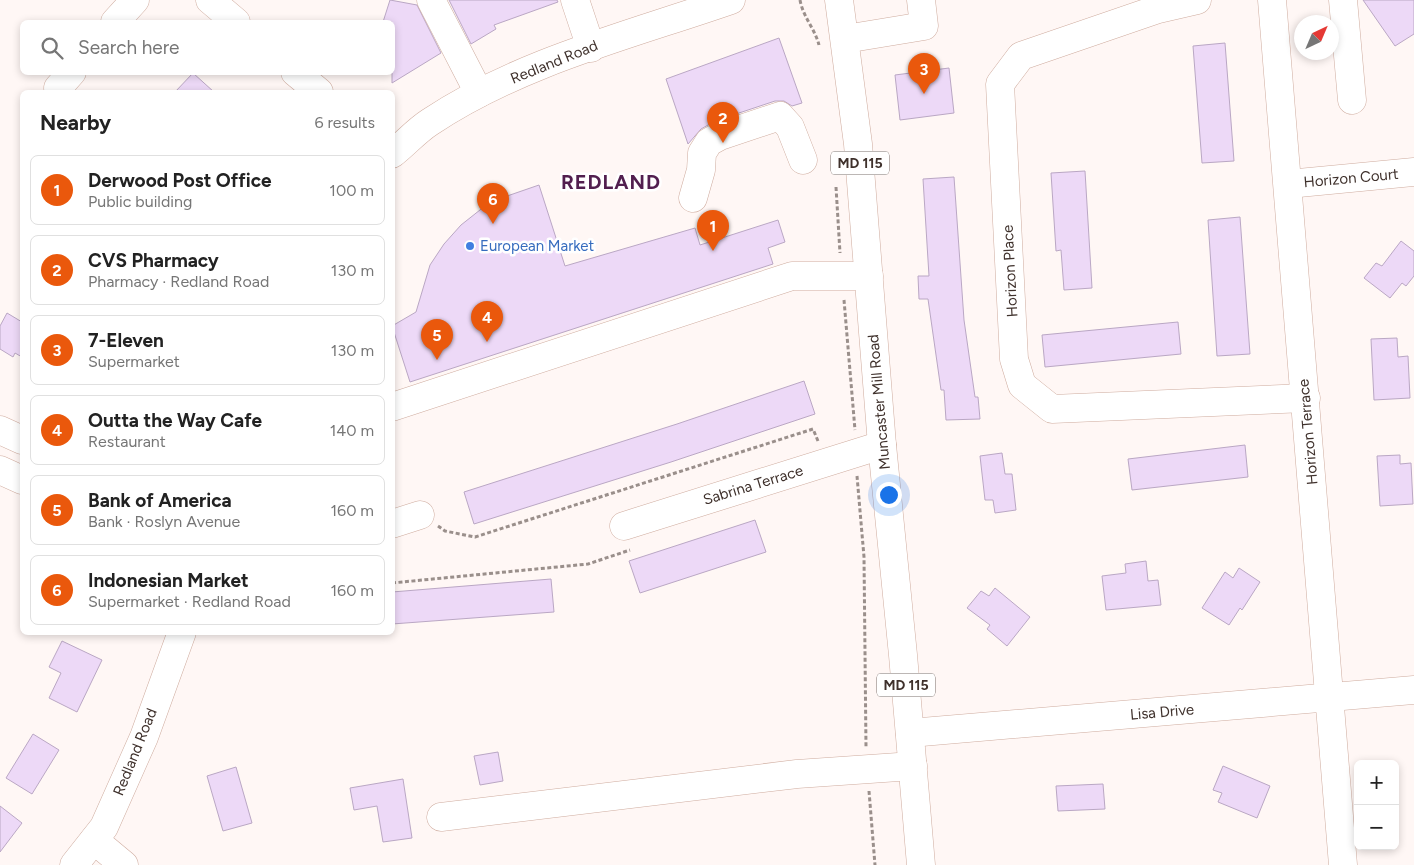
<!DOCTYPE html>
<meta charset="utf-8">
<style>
body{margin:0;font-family:Figtree,sans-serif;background:#f6f6f6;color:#222}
.controls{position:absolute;right:15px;bottom:15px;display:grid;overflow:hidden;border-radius:8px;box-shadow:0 2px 8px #0003}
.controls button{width:45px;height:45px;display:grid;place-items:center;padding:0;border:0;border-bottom:1px solid #e0e0e0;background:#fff;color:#222;font:25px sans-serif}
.compass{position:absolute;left:1294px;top:15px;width:45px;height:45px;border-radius:50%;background:#fff;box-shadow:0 2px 8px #0003;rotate:44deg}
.you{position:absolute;left:888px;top:494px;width:18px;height:18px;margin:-12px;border:4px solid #fff;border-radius:50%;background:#1a73e8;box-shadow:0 0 0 8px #1a73e833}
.badge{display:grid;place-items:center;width:32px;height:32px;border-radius:50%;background:#ea580c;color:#fff;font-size:16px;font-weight:700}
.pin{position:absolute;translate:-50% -41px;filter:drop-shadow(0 1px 2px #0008)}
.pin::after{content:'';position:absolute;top:26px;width:18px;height:15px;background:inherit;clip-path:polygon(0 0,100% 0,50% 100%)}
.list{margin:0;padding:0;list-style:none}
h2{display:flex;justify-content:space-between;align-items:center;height:65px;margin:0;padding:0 20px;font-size:21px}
h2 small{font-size:16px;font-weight:400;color:#767676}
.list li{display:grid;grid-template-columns:32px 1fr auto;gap:15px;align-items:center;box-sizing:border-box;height:70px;margin:0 10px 10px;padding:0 10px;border:1px solid #e0e0e0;border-radius:8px}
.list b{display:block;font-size:19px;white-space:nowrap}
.list p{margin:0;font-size:16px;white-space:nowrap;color:#767676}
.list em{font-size:16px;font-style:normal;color:#767676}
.icon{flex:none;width:28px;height:28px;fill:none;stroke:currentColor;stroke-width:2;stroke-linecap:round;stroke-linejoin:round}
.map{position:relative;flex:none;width:1414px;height:865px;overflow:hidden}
.search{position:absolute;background:#fff;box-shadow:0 2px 8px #0003;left:20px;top:20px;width:375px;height:55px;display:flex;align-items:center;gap:12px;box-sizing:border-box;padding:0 18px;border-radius:8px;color:#767676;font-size:19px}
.panel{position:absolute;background:#fff;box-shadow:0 2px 8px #0003;left:20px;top:90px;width:375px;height:545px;border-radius:8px}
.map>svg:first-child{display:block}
.building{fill:#edd9f7;stroke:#baa7c4}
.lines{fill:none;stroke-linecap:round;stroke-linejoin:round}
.minor-casing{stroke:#cfac9f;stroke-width:29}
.major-casing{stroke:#cfac9f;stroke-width:29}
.path{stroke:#9a8f8b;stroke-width:3;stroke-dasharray:4 2.5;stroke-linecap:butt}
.minor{stroke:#fff;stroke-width:28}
.major{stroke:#fff;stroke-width:28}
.shop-dot{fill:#3f7fe0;stroke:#fff;stroke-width:2}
.labels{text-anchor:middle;stroke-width:5;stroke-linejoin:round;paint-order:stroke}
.shield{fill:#fff;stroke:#796f6b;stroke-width:1}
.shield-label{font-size:14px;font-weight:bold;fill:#3f312c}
.street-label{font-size:15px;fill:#3f312c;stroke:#fff}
.shop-label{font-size:15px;fill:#366cbe;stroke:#fff;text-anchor:start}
.district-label{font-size:20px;font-weight:bold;letter-spacing:1px;fill:#521f4f;stroke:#fff}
</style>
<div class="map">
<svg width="1414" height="865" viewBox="0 0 1414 865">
<rect width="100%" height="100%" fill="#fff7f5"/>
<g class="building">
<polygon points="390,0 417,5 441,53 392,83 392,22 383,22"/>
<polygon points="449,0 557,0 558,2 494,25 496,29 471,44"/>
<polygon points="1363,0 1414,0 1414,34 1395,46"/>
<polygon points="779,38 802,103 792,106 784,101 775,101 715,121 701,129 688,144 666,79"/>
<polygon points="1225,43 1234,161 1202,163 1193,46"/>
<polygon points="949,68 954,113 900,120 895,75"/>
<polygon points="193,73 214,92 175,92"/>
<polygon points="1085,171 1092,288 1064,290 1061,250 1056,251 1051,173"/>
<polygon points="954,177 964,320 975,397 978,397 980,419 946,420 944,390 941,390 928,299 919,299 918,276 929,276 923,179"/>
<polygon points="539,185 565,266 695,228 700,245 778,220 785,242 768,248 773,264 410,382 392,326 416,312 430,265 444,244 461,225 485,206 510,195"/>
<polygon points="1240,217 1250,354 1217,356 1208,220"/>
<polygon points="1401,241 1414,251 1414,276 1406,286 1402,283 1390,298 1364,278 1376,263 1382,266"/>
<polygon points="7,313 22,322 22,357 15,353 13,357 0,349 0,326"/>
<polygon points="1178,322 1181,354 1045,367 1042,335"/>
<polygon points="1397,338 1398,357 1408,356 1410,398 1374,400 1371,339"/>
<polygon points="804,381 815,414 671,462 474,524 464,492 677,424"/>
<polygon points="1245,445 1248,477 1132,490 1128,459"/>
<polygon points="1002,453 1005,474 1012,474 1016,510 995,513 993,500 985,500 980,456"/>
<polygon points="1400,455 1400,464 1411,463 1413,504 1380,506 1377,456"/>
<polygon points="755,520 766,552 640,593 629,561"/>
<polygon points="1146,561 1148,581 1158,580 1161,605 1106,610 1102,576 1126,573 1125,564"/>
<polygon points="1239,568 1260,582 1242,610 1240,608 1229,625 1202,608 1225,572 1233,578"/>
<polygon points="551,579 554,612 392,624 392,592"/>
<polygon points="995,588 1030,617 1007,646 987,629 990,625 967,608 981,591 989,596"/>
<polygon points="62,641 102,660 77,712 49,698 61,673 49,667"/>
<polygon points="33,734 59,750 32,794 6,778"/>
<polygon points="498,752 503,781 480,785 474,756"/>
<polygon points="1223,766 1270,786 1257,818 1218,802 1222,793 1213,790"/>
<polygon points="236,767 252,823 223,831 207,776"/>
<polygon points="403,779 412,838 383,842 377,806 354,810 350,788"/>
<polygon points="1103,784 1105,809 1058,811 1056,786"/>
<polygon points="0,806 22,823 0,852"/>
</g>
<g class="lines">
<defs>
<g id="minor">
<polyline points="210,0 236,22"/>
<polyline points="431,0 479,93"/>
<polyline points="575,0 591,48"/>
<polyline points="1197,0 1158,9 1021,56 1000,84 1014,359 1022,385 1052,409 1306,398"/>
<polyline points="1272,0 1343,865"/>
<polyline points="1343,0 1352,100"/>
<polyline points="115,22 135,0"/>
<polyline points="845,39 924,26 921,0"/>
<polyline points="295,72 319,92"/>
<polyline points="58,88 72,72"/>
<polyline points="1288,184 1414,172"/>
<polyline points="693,198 701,170 702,153 709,142 720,136 780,116 790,127 803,160"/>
<polyline points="392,407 792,276 869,276"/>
<polyline points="0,430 22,440"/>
<polyline points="0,470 22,480"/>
<polyline points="392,524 420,515"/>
<polyline points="624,526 882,445"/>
<polyline points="910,733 1414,690"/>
<polyline points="441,817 797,774 913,766"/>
<polyline points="94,840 124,865"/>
</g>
<g id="major">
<polyline points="839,0 858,144 882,445 903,655 921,865"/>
<path d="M392 154C405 144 416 131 430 122 520 62 630 35 731 0"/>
<polyline points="74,865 104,827 144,737 182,632"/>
</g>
</defs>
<use href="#minor" class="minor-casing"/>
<use href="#major" class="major-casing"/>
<g class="path">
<path d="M800 0C803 17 815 29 819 45"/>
<polyline points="836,187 840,253"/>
<polyline points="844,300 855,430"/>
<polyline points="857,476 864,557 866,747"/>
<polyline points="438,526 445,531 475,537 813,429 818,441"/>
<polyline points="392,583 588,564 630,550"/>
<polyline points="869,791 875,865"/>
</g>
<use href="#minor" class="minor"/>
<use href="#major" class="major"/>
</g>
<circle class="shop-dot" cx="470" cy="246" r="5"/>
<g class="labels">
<g class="shield">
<rect x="831" y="151.5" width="58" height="23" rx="4"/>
<rect x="877" y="673.5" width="58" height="23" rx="4"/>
</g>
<g class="shield-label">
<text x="860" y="168">MD 115</text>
<text x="906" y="690">MD 115</text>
</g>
<g class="street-label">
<text transform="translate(554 62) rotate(-22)" y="5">Redland Road</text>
<text transform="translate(1351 178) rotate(-5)" y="5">Horizon Court</text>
<text transform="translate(1010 271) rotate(-93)" y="5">Horizon Place</text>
<text transform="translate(879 402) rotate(-95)" y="5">Muncaster Mill Road</text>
<text transform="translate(1308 432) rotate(-95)" y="5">Horizon Terrace</text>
<text transform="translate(753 485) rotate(-17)" y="5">Sabrina Terrace</text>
<text transform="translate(1162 712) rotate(-5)" y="5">Lisa Drive</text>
<text transform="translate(135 752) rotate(-68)" y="5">Redland Road</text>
</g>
<g class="shop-label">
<text x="480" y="251">European Market</text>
</g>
<g class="district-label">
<text x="611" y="189">REDLAND</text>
</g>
</g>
</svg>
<div class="controls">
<button>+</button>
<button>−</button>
</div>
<svg class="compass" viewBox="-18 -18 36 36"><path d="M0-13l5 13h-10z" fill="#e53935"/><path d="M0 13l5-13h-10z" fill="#767676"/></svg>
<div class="you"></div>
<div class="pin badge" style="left:713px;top:251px">1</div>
<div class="pin badge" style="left:723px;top:143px">2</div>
<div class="pin badge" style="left:924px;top:94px">3</div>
<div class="pin badge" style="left:487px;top:342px">4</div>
<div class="pin badge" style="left:437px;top:360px">5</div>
<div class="pin badge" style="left:493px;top:224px">6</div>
<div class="search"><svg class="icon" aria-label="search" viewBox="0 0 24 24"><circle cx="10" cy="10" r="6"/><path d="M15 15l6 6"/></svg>Search here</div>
<section class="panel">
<h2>Nearby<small>6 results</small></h2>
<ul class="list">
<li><span class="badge">1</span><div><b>Derwood Post Office</b><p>Public building</p></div><em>100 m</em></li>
<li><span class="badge">2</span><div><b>CVS Pharmacy</b><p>Pharmacy · Redland Road</p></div><em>130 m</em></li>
<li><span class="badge">3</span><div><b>7-Eleven</b><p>Supermarket</p></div><em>130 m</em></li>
<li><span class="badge">4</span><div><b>Outta the Way Cafe</b><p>Restaurant</p></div><em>140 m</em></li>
<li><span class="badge">5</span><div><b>Bank of America</b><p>Bank · Roslyn Avenue</p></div><em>160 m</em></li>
<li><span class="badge">6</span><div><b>Indonesian Market</b><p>Supermarket · Redland Road</p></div><em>160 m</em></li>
</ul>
</section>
</div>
